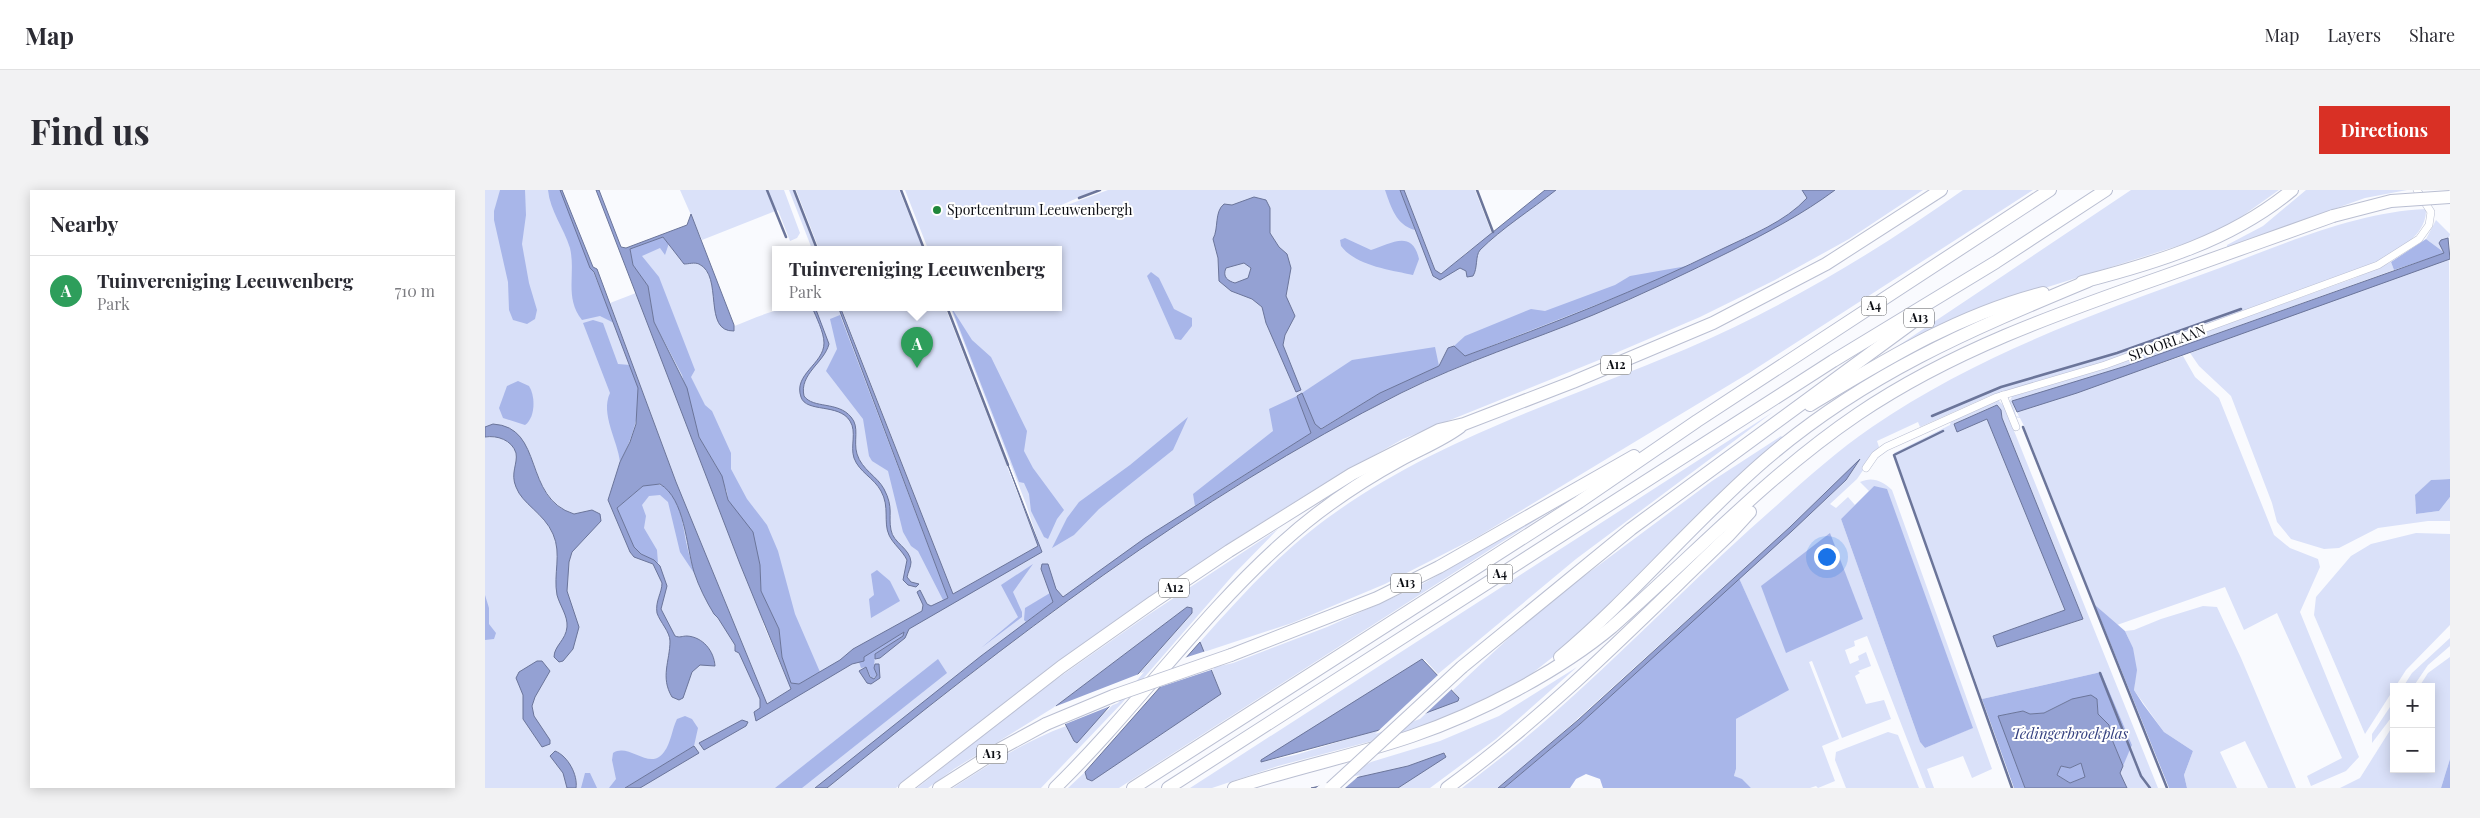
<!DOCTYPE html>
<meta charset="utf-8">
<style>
body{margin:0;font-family:"Playfair Display",serif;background:#f2f2f3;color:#2b2b33}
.controls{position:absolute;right:15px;bottom:15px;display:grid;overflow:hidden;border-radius:0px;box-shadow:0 2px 12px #0003}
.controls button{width:45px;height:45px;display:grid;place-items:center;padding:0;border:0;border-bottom:1px solid #e1e1e2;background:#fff;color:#2b2b33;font:25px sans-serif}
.you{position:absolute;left:1341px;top:366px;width:18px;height:18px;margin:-12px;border:4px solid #fff;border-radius:50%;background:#1a73e8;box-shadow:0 0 0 8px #1a73e833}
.badge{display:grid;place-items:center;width:32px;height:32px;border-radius:50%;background:#d93025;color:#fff;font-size:16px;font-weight:700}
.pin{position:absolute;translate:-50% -41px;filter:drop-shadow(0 1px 2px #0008)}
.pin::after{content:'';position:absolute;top:26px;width:18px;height:15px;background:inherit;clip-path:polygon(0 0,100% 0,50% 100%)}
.popup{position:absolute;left:287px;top:56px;width:290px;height:65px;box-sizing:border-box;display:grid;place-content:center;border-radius:0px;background:#fff;filter:drop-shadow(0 1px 4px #0005);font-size:16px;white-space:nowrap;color:#7c7c81}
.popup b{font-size:19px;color:#2b2b33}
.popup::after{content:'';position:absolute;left:50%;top:100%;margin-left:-10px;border:10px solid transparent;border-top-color:#fff}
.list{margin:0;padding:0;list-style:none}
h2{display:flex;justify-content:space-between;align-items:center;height:65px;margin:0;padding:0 20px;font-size:21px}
h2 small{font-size:16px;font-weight:400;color:#7c7c81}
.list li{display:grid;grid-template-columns:32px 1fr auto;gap:15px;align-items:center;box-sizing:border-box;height:70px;padding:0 20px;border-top:1px solid #e1e1e2}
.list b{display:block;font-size:19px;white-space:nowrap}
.list p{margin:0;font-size:16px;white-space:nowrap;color:#7c7c81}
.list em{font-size:16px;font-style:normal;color:#7c7c81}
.map{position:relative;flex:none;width:1965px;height:598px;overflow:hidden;border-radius:0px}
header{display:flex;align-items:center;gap:30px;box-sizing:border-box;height:70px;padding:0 25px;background:#fff;border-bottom:1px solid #e1e1e2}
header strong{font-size:24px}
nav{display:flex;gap:28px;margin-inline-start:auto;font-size:18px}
.intro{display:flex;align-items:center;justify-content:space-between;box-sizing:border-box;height:120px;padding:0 30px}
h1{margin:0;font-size:35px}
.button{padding:12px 22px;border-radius:0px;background:#d93025;color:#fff;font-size:18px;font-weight:700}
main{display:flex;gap:30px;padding:0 30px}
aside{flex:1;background:#fff;border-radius:0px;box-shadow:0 2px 12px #0003}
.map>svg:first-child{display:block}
.green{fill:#dae1f9;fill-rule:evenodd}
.forest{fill:#a8b6e9}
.water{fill:#94a1d3;stroke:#6b759a;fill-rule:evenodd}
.pier{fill:#f9fafe}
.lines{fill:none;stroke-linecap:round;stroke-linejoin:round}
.stream{stroke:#6b759a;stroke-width:2.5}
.minor-casing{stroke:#babfd2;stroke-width:8}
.motorway-casing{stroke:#babfd2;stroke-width:14}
.minor{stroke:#fff;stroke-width:7}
.motorway{stroke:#fff;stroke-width:12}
.motorway-bridge-casing{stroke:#babfd2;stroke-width:14;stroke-linecap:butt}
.motorway-bridge{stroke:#fff;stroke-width:12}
.poi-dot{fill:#20863b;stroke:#fff;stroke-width:2}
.labels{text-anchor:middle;stroke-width:4;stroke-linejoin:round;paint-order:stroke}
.shield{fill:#fff;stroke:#55565a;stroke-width:1}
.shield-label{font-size:12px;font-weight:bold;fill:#0c0e14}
.poi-label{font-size:14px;fill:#0c0e14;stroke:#fff;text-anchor:start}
.street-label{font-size:14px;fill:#0c0e14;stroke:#fff}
.water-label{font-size:15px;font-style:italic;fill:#364280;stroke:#fff}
</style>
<header>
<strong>Map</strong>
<nav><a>Map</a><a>Layers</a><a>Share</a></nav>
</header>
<div class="intro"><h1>Find us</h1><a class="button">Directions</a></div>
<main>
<aside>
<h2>Nearby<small></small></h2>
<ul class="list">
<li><span class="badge" style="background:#2e9e5b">A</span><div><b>Tuinvereniging Leeuwenberg</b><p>Park</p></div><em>710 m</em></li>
</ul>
</aside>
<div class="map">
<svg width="1965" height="598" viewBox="0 0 1965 598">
<rect width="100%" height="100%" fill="#f9fafe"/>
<g class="green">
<path d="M0 0H75L107 77 111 80 193 301 282 519 308 502 137 60 206 35 247 137C284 122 314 108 354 120L467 410 556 360 541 314 465 117H573V59H443L420 0H611L544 29 623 0H918L950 85 957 87 1065 0H1328L1312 23 1183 89 967 176 869 222 792 268 576 413 337 598H0Z"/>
<polygon points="195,0 299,0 315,43 312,48 305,51 293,20 217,50"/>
<polygon points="304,0 308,0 331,59 327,59"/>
<polygon points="311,0 414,0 438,59 334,59"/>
<polygon points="919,0 990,0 1007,44 982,62 959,82 952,84"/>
<path d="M1350 0H1438L1364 49 1290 90 1215 127 1119 168 918 249 847 289 755 346 652 415 579 468 411 598H342C522 453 710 307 916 203 978 172 1045 151 1108 125 1156 105 1202 83 1248 60 1283 42 1318 24 1350 0Z"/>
<path d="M1478 0H1548L1264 183 994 346 900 394 807 433 719 462 715 452C757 405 799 358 851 322 957 247 1083 209 1201 159 1299 117 1391 62 1478 0Z"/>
<polygon points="1646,0 1794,0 1746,34 1705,52 1525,109 1404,162"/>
<polygon points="1821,0 1922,0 1880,8 1742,57 1742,55 1778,36"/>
<path d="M1941 19C1942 48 1907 63 1886 75L1626 170 1504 206 1435 237 1433 232 1392 251 1394 257 1372 289 1345 314 1351 318 1363 307 1370 315 1356 329 1435 552 1440 558 1487 538 1444 422 1389 296 1384 301 1375 292C1387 286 1398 291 1407 300L1507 579 1487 588 1478 566 1442 579 1449 598H1441L1382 446 1369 451 1370 456 1360 460 1365 474 1374 470 1373 466 1381 462 1386 476 1373 481 1375 483 1370 486 1381 514 1399 510 1406 529 1357 548 1327 471 1324 472 1354 549 1337 556 1350 591 1333 598 1331 596 1325 598H1266L1249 586 1251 579V529L1303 500 1254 388 1361 290 1375 270 1305 337 1046 571 1013 598H977C1008 574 1038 551 1067 525 1134 466 1197 401 1264 340 1304 305 1343 267 1387 237 1489 167 1605 125 1721 83 1790 58 1867 22 1941 19Z"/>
<polygon points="1951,30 1965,44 1960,63 1941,49"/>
<polygon points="1964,68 1965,289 1946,290 1930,306 1931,324 1954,321 1965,307 1965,331 1943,331 1893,338 1854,358 1839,359 1806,349 1792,332 1787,313 1746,206 1714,176 1705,163"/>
<polygon points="1906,72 1909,80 1641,176 1528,211 1531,226 1534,227 1532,222 1698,166 1710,187 1734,208 1789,345 1805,358 1833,369 1835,377 1815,422 1874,567 1861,581 1826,596 1822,586 1857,568 1792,423 1759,440 1740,397 1632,435 1610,415 1539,236 1535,228 1529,227 1524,212 1528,205 1625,176 1870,88"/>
<polygon points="151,103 273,414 279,436 306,499 282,514 191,292 125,113"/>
<polygon points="356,117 460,117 553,356 468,404"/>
<path d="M1513 210 1519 216 1673 598H1642L1634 583 1647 555 1616 482 1497 509 1409 263 1465 235 1466 231ZM1511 215 1516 220 1517 228 1598 429 1512 457 1508 446 1580 420 1502 229 1472 242 1469 234Z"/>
<polygon points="1288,222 1091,369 953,484 940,470 936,470 776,572 810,565 873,546 973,511 974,508 968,500 1028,444 1075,404 1227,291 1296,246 1300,250 1078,459 1035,493 979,522 917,543 793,576 727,598 705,598"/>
<polygon points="1070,318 634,598 583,598 600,582 602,589 607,591 736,504 726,478 748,473 842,437 934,396"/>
<path d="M793 339 749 384 637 513 556 598H468C505 574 540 551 581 536L589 550 623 520 707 423V418L702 417 571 516 469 579 443 598H432L546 507 663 425Z"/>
<polygon points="1931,343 1965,344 1965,435 1921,480 1880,544 1829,425 1831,407 1866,366 1886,354"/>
<path d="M1718 416 1732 417 1756 468 1811 598H1783L1760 551 1735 562 1752 598H1702L1699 585 1708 561 1679 542 1649 500C1652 477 1650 461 1640 441L1649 440 1676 429Z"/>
<polygon points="1965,448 1965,456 1943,475 1928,497 1918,497 1927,483"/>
<polygon points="1965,467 1965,569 1956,598 1855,598 1875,588 1909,534 1909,579 1946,579 1946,497 1934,497 1943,483"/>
<polygon points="1092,477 1011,549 945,598 913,598 961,565 960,563 923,576 849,593 886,572 955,551 1014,526"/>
<polygon points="1909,511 1909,524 1887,553 1887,544"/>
<polygon points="1403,542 1413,545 1434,598 1361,598 1350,570 1351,562"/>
</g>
<g class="forest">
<polygon points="15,0 40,0 41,25 37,54 44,93 52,120 50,129 42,134 28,130 24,120 23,92 9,30 9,21"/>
<path d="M63 0H75L129 133 115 126 97 130C79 107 91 84 85 58 79 38 65 21 63 0Z"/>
<path d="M900 0H915L930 40C911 35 906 17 900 0Z"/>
<polygon points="178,47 184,53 180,65 175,58 157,66 174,87 210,180 206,187 220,215 227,221 246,263 246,279 262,309 282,335 293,361 310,424 335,482 314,494 306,493 297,467 294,439 276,401 275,375 243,310 242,302 232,277 214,247 197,185 169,132 163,96 148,75 145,59"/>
<path d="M860 48 886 60C904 55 927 38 934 69L928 85C906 80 871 76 856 56L855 50Z"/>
<polygon points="1941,49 1960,63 1909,80 1906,72"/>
<polygon points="1202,76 1154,98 980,166 969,156 980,146 1046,119 1060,121 1130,95 1145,86"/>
<polygon points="666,82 674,88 689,119 707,128 707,136 696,150 690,149 662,86"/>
<polygon points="466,117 487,150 506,167 542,241 539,261 548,278 579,320 572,329 563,349 559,347 546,321 544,304 539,293 534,292"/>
<polygon points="355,125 463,408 458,410 433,361 426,356 418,342 403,281 387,271 384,266 378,229 341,181 352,159 345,129"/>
<path d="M108 130 118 133 133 174 145 175C147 182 151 190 153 197 157 221 146 252 135 272 133 251 115 224 125 203L98 133Z"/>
<polygon points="950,157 954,176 895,203 835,239 830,234 817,203 867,170"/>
<path d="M33 191 44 196C51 207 50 228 40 235L18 228 14 218 22 196Z"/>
<polygon points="812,206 826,243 710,316 708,304 788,241 784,219"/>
<polygon points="703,227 688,260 614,319 589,345 567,358 582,328 594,312 645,275"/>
<polygon points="1965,289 1965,307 1954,321 1931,324 1930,305 1946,290"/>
<path d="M168 294C196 294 197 336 202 356 204 365 207 374 209 383L195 362 183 312 175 305 164 306 157 315 161 326 159 338 172 360 173 373 156 364 149 357 132 318 158 296Z"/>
<polygon points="1389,296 1402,299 1488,538 1440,558 1435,552 1356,329"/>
<polygon points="1345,343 1378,429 1301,463 1276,396"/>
<polygon points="548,374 528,402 537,422 537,427 496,458 533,427 516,395"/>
<polygon points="392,380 405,391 415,411 386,428 384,409 389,405 386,384"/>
<polygon points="1254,388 1304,500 1251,529 1251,579 1249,586 1257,589 1266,598 1118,598 1115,589 1101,584 1091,589 1085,598 1019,598 1095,534"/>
<polygon points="565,403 568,412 541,432 539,430 540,418"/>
<polygon points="0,405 4,418 4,434 11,443 9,449 0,450"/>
<polygon points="1610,415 1640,441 1648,458 1652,480 1649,500 1658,514 1679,542 1708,561 1699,585 1702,598 1684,598"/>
<polygon points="419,442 418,446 390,464 389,478 392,485 387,489 381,477 376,478 374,472 379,470 378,467"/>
<polygon points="453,469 462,483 317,598 290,598"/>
<polygon points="1616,482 1647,555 1638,576 1626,547 1624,535 1613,524 1612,509 1587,509 1559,523 1545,524 1538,521 1514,526 1540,598 1529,598 1497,509"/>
<path d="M200 526 207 529 213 538 209 556 140 598H124L131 589 127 570 128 563C144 552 165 582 179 562 186 553 187 539 192 529Z"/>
<polygon points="1965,569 1965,598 1956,598"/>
<polygon points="1596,573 1601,587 1585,593 1572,585 1576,576 1585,578"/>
<polygon points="100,583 105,583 112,598 96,598"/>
</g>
<g class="water">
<path d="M75 0H77L108 77 112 79 191 292 282 514 306 499 255 374 111 0H114L136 57 141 58 202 35 206 24 249 135V141C217 142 239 86 214 74 209 72 204 74 199 74L178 47 145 59 148 75 163 96 169 132 202 198 214 247 237 286 243 310 268 342 275 375 276 401 294 439 297 467 306 493 314 494 355 470 368 459 437 421 438 415 432 402 435 400 442 414 446 416 463 408 354 119H356L468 404 553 356 523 275 557 362 424 439 420 448 395 468 390 469V464L418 446 419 442 379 467V471L367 474 271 531 269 522 275 518V509L254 463 250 461V455L233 428 229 424C221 411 214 397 209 382 201 355 200 309 175 294L158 296 132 318 149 357 156 364 169 370 175 376 182 396 176 419 190 446C195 448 197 446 202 446 218 447 229 461 230 476L215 475 207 482 198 508 194 510 187 507C175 487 185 471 185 451 185 442 175 432 172 423 170 411 177 403 177 393L168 374 149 367 145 362 123 310 135 272 145 252 151 234 153 198 109 82 105 78Z"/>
<path d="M915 0H919L950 80 956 84 1060 0H1071C1046 20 1017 38 995 60 990 66 993 78 988 86L982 87 981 81 975 78 955 90 948 86Z"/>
<path d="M1317 0H1350C1318 24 1283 42 1248 60 1202 83 1156 105 1108 125 1045 151 978 172 916 203 709 307 522 452 342 598H330L496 466 568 412 556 379 557 374H563L571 399 578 407 660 348 826 243 812 206 817 203 830 234 836 239 895 203 954 176 963 158 969 156 980 166C1067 134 1154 100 1237 59 1266 45 1300 32 1322 8Z"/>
<path d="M769 7 781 10 785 18V43L794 57 802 64 806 78 801 106 810 126 800 145 798 155 816 200 811 202 781 133 777 117 767 109 746 101 734 91 733 68 728 49C734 38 729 22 739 14L747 15ZM759 73 766 78 763 88 750 93C743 91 737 87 741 78Z"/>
<polygon points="1963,48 1965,69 1592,203 1532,222 1527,211 1641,176 1959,63 1954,53 1956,50"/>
<path d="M327 117H330L344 154C339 173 314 184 319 206 328 219 353 211 366 227 375 237 368 251 372 264 377 280 392 286 399 299 409 318 403 325 406 340 408 353 425 358 426 372 426 377 423 382 422 387L426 392 434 394 431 397 423 395 418 390 422 370C417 360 408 354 404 345 398 332 405 317 396 301 389 288 374 282 369 268 365 256 372 242 365 231 354 213 321 223 316 207 308 184 339 174 339 153 339 142 331 127 327 117Z"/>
<polygon points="1512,215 1516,220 1517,228 1598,429 1512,457 1508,446 1580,420 1502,229 1472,242 1469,234"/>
<path d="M8 234C60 237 37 308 89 324L107 320 115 324 116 331 87 362 84 372 82 401 94 437 88 459 78 471 74 472 69 467C69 456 81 450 82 437 83 426 75 416 72 405 68 384 77 364 68 344 59 323 37 314 31 297 25 283 33 274 31 263 27 250 12 245 0 247V237Z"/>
<polygon points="1375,269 1361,290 1307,341 1095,534 1019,598 1013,598 1093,530 1305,337"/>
<polygon points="702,417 707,418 707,423 592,553 589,551 571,516"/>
<polygon points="715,452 736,504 607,591 602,589 600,582"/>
<polygon points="937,469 974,508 973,511 898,539 776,572 776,570"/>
<polygon points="52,471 57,471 65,481 50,507 47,516 49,526 65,550 65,554 57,557 38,529 38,505 31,488 34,482"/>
<polygon points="390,474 394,474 395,488 386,494 382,493 374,481 381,477 385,487 389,489 392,485 389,478"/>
<path d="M1606 505 1612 509 1613 524 1624 535 1626 547 1638 576 1635 583 1642 598H1540L1513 526 1538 521 1545 524 1559 523 1587 509ZM1596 573 1600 587 1585 593 1572 585 1576 576 1585 578Z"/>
<polygon points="257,530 263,532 261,536 219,560 214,553"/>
<polygon points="209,556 214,563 155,598 140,598"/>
<path d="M70 561C83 566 93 585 91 598H82L78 583 65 566Z"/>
<polygon points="959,563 961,567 913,598 826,598 923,576"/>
</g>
<g class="pier">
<polygon points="1938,0 1956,0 1965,11 1965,19 1953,19"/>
<polygon points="721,461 729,479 672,498 696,469"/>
<polygon points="659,482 633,513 578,535 569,517"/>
<polygon points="955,483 969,497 935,529 890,544"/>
<polygon points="875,585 860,598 831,598 837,593"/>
</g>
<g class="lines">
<g class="stream">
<polyline points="282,0 301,47"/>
<polyline points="309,0 332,59"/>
<polyline points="416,0 439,59"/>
<polyline points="992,0 1008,42"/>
<polyline points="594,8 615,0"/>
<polyline points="462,117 523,275"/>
<polyline points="1447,226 1516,197 1632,163 1756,119"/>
<polyline points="1538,237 1682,598"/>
<polyline points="1458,241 1409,265 1527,598"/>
<polyline points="1615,483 1656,586 1665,598"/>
</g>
<defs>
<g id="minor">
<polyline points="1518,205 1531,237"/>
<polyline points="1381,278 1390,265 1401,257 1512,207 1620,175 1893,75 1934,49 1944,35 1946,22 1932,0"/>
</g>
<g id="motorway">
<path d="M1597 92C1671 73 1747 50 1807 0"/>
<path d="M1325 215C1400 170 1472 125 1558 103"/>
<polyline points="746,465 892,408 954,377 1149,266"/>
<path d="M1075 467C1148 406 1208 332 1280 270 1380 184 1483 141 1603 91"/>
<polyline points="977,477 1146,339 1428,132"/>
<polyline points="420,598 576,477 668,412 744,361 867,284 954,240 979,234 1088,192 1228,133 1341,74 1456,0"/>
<polyline points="454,598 515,559 561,534"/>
<path d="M570 598C650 520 714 427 797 353 832 321 873 293 915 270 935 259 956 251 975 237"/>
<polyline points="648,598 1094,312 1212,231 1565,0"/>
<polyline points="683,598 1348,171 1511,72 1621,0"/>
<path d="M749 598C808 578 869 566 927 546 994 523 1073 482 1127 437 1208 366 1283 285 1373 224 1466 161 1571 124 1677 87 1734 67 1791 46 1848 26"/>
<path d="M962 598C1064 524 1152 433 1243 346L1265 322"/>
</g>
</defs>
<use href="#minor" class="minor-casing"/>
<use href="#motorway" class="motorway-casing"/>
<use href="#minor" class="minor"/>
<use href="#motorway" class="motorway"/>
<defs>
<g id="motorway-bridge">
<polyline points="1848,26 1906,11 1965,7"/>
<polyline points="561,534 628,506 746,465"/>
<polyline points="846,598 977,477"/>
</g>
</defs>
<use href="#motorway-bridge" class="motorway-bridge-casing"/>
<use href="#motorway-bridge" class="motorway-bridge"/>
</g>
<circle class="poi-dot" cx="452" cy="20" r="5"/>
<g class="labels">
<g class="shield">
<rect x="1376.5" y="106.5" width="25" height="19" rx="4"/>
<rect x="1419" y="118.5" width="30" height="19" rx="4"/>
<rect x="1116" y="165.5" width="30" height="19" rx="4"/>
<rect x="1002.5" y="374.5" width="25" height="19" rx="4"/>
<rect x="906" y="383.5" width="30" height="19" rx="4"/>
<rect x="674" y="388.5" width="30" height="19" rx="4"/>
<rect x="492" y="554.5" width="30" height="19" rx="4"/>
</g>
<g class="shield-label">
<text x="1389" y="120">A4</text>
<text x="1434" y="132">A13</text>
<text x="1131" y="179">A12</text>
<text x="1015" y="388">A4</text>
<text x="921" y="397">A13</text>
<text x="689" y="402">A12</text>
<text x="507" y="568">A13</text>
</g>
<g class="poi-label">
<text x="462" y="25">Sportcentrum Leeuwenbergh</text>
</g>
<g class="street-label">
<text transform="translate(1682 153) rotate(-20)" y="5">SPOORLAAN</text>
</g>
<g class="water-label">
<text x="1585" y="549">Tedingerbroekplas</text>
</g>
</g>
</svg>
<div class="controls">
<button>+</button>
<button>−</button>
</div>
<div class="you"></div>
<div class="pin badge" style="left:432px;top:178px;background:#2e9e5b">A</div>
<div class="popup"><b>Tuinvereniging Leeuwenberg</b>Park</div>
</div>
</main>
